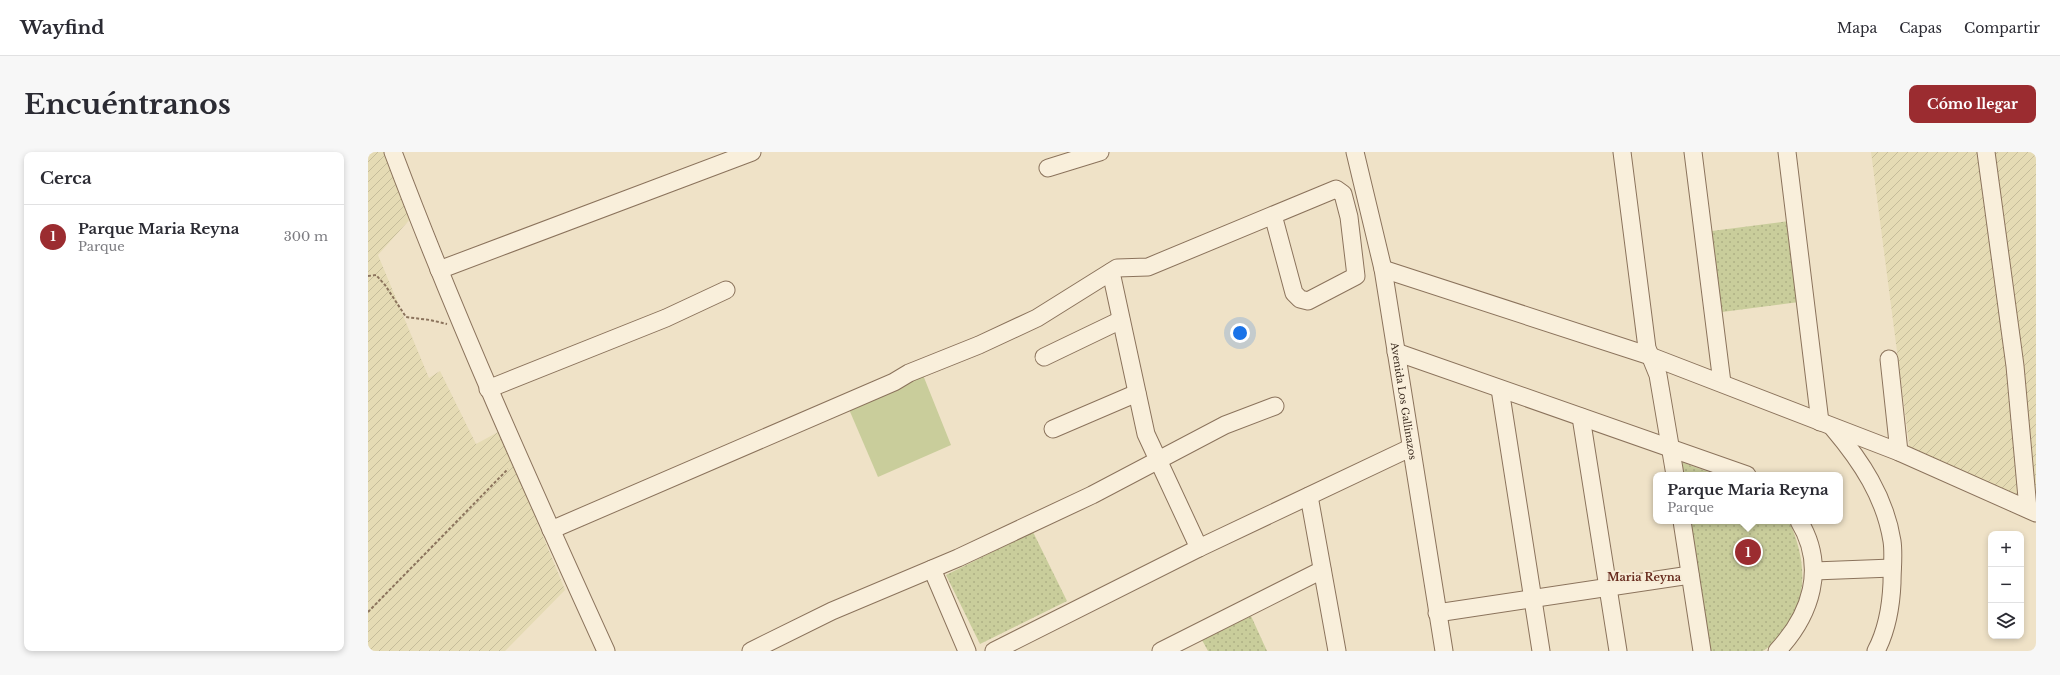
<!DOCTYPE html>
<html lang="es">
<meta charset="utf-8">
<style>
body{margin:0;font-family:"Libre Baskerville",serif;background:#f7f7f7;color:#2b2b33}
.controls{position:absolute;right:12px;bottom:12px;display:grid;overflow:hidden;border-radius:8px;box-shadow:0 2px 6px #0003}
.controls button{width:36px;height:36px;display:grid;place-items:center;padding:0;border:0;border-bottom:1px solid #e1e1e2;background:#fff;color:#2b2b33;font:20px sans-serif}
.you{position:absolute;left:872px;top:181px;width:14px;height:14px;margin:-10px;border:3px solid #fff;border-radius:50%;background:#1a73e8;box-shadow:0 0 0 6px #1a73e833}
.badge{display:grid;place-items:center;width:26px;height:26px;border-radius:50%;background:#9b2c30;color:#fff;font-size:13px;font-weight:700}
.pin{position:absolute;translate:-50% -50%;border:2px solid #fff;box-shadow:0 1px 4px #0006}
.popup{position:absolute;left:1285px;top:320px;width:190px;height:52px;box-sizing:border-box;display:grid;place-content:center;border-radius:8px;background:#fff;filter:drop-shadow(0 1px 3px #0005);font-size:13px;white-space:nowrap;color:#7c7c81}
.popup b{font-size:15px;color:#2b2b33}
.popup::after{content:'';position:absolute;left:50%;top:100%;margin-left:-8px;border:8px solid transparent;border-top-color:#fff}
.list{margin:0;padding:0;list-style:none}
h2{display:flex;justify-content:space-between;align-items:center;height:52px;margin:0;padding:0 16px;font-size:17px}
h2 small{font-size:13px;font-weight:400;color:#7c7c81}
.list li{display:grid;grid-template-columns:26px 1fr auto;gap:12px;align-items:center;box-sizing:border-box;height:64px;padding:0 16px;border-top:1px solid #e1e1e2}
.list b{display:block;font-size:15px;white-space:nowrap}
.list p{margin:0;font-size:13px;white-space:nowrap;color:#7c7c81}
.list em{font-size:13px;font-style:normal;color:#7c7c81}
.icon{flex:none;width:22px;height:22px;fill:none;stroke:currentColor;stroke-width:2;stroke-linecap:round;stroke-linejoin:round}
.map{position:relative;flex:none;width:1668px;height:499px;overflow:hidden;border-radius:8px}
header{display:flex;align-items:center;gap:24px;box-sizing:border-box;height:56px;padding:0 20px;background:#fff;border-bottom:1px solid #e1e1e2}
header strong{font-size:19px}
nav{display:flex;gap:22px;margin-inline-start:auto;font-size:14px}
.intro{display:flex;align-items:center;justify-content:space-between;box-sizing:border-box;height:96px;padding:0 24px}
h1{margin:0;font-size:28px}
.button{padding:10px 18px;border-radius:8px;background:#9b2c30;color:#fff;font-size:14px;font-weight:700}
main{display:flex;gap:24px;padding:0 24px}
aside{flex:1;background:#fff;border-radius:8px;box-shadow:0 2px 6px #0003}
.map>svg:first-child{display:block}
.farmland{fill:url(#farmland-furrows)}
.green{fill:#c9cd9b}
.park{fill:url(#park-dots)}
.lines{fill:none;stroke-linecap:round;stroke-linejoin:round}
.minor-casing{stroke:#8b735c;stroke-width:19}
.path{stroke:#8b735c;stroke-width:2;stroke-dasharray:3 2;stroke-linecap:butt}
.minor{stroke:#f9efdb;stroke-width:17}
.labels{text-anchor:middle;stroke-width:4;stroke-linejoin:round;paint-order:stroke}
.street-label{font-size:10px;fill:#3b2c20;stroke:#f6ecd7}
.neighbourhood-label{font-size:11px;font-weight:bold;fill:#682c1f;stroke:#f6ecd7}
</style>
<header>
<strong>Wayfind</strong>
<nav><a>Mapa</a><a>Capas</a><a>Compartir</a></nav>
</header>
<div class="intro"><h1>Encuéntranos</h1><a class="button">Cómo llegar</a></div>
<main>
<aside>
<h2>Cerca<small></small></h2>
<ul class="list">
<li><span class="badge">1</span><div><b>Parque Maria Reyna</b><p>Parque</p></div><em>300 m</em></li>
</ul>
</aside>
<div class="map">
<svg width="1668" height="499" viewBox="0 0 1668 499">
<defs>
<pattern id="farmland-furrows" width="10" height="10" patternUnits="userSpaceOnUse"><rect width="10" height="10" fill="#e5dbb4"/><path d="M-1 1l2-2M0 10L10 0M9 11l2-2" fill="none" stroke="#c5bc9a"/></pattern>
<pattern id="park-dots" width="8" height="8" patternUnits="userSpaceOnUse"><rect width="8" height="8" fill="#c9cd9b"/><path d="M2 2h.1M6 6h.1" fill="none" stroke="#aeb085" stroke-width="1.8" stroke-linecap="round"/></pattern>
</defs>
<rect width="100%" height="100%" fill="#efe2c7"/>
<g class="farmland">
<polygon points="0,0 16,0 43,66 10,103 61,226 72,219 108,292 132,279 197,438 137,499 0,499"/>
<polygon points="1503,0 1668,0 1668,352 1542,299"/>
</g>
<polygon class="green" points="555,223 583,293 510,325 480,255"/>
<g class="park">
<polygon points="1421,69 1431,150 1354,160 1344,79"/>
<polygon points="1313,310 1349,323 1315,323"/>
<path d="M1322 369H1421C1438 406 1442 448 1414 480 1408 487 1402 496 1394 499 1385 499 1353 499 1342 499Z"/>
<polygon points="665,380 699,449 612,492 578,423"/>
<polygon points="883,464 899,499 840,499 834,488"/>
</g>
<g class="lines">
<defs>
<g id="minor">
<path d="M25 0C89 170 163 334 238 499"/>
<path id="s1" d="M987 0 1015 117 1076 499"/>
<polyline points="1254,0 1279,196 1290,223 1307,323"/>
<polyline points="1325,0 1354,231"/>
<polyline points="1419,0 1452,270"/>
<polyline points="1618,0 1647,214 1660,357"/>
<polyline points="680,16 732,0"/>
<polyline points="1015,117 1282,204 1531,300 1668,361"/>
<polyline points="71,118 384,0"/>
<polyline points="743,120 778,282 831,396"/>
<polyline points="1028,200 1379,323"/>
<polyline points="676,205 753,168"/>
<polyline points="1521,207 1531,300"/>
<polyline points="120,237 298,166 358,138"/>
<polyline points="1132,237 1173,499"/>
<polyline points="1213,265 1250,499"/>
<path d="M1465 276C1493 309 1517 345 1524 389 1526 402 1524 417 1524 431 1523 455 1519 478 1508 499"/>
<polyline points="685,277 769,241"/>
<polyline points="941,344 969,499"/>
<polyline points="1314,369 1334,499"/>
<polyline points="183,378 526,230 541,221 611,193 669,166 749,116 780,115 968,37 975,42 981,65 988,124 940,149 932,147 926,141 905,63"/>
<polyline points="564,417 599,499"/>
<polyline points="1446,419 1524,416"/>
<polyline points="1069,461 1322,423"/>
<polyline points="383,499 464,459 590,406 724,343 857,273 907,254"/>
<polyline points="626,499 831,396 1042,296"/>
<polyline points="793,499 954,418"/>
<path d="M1409 499C1443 463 1459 415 1431 369"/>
</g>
</defs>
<use href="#minor" class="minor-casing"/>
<g class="path">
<polyline points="0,124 8,123 17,133 38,165 62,168 79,172"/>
<polyline points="0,460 140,317"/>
</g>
<use href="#minor" class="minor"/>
</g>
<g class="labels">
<g class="street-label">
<text dy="4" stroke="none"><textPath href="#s1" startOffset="254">Avenida Los Gallinazos</textPath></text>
</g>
<g class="neighbourhood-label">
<text x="1276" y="429">Maria Reyna</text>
</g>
</g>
</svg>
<div class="controls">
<button>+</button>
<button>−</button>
<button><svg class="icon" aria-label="layers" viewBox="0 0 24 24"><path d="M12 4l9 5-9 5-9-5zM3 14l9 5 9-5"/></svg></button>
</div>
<div class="you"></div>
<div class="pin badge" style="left:1380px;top:400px">1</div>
<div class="popup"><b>Parque Maria Reyna</b>Parque</div>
</div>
</main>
